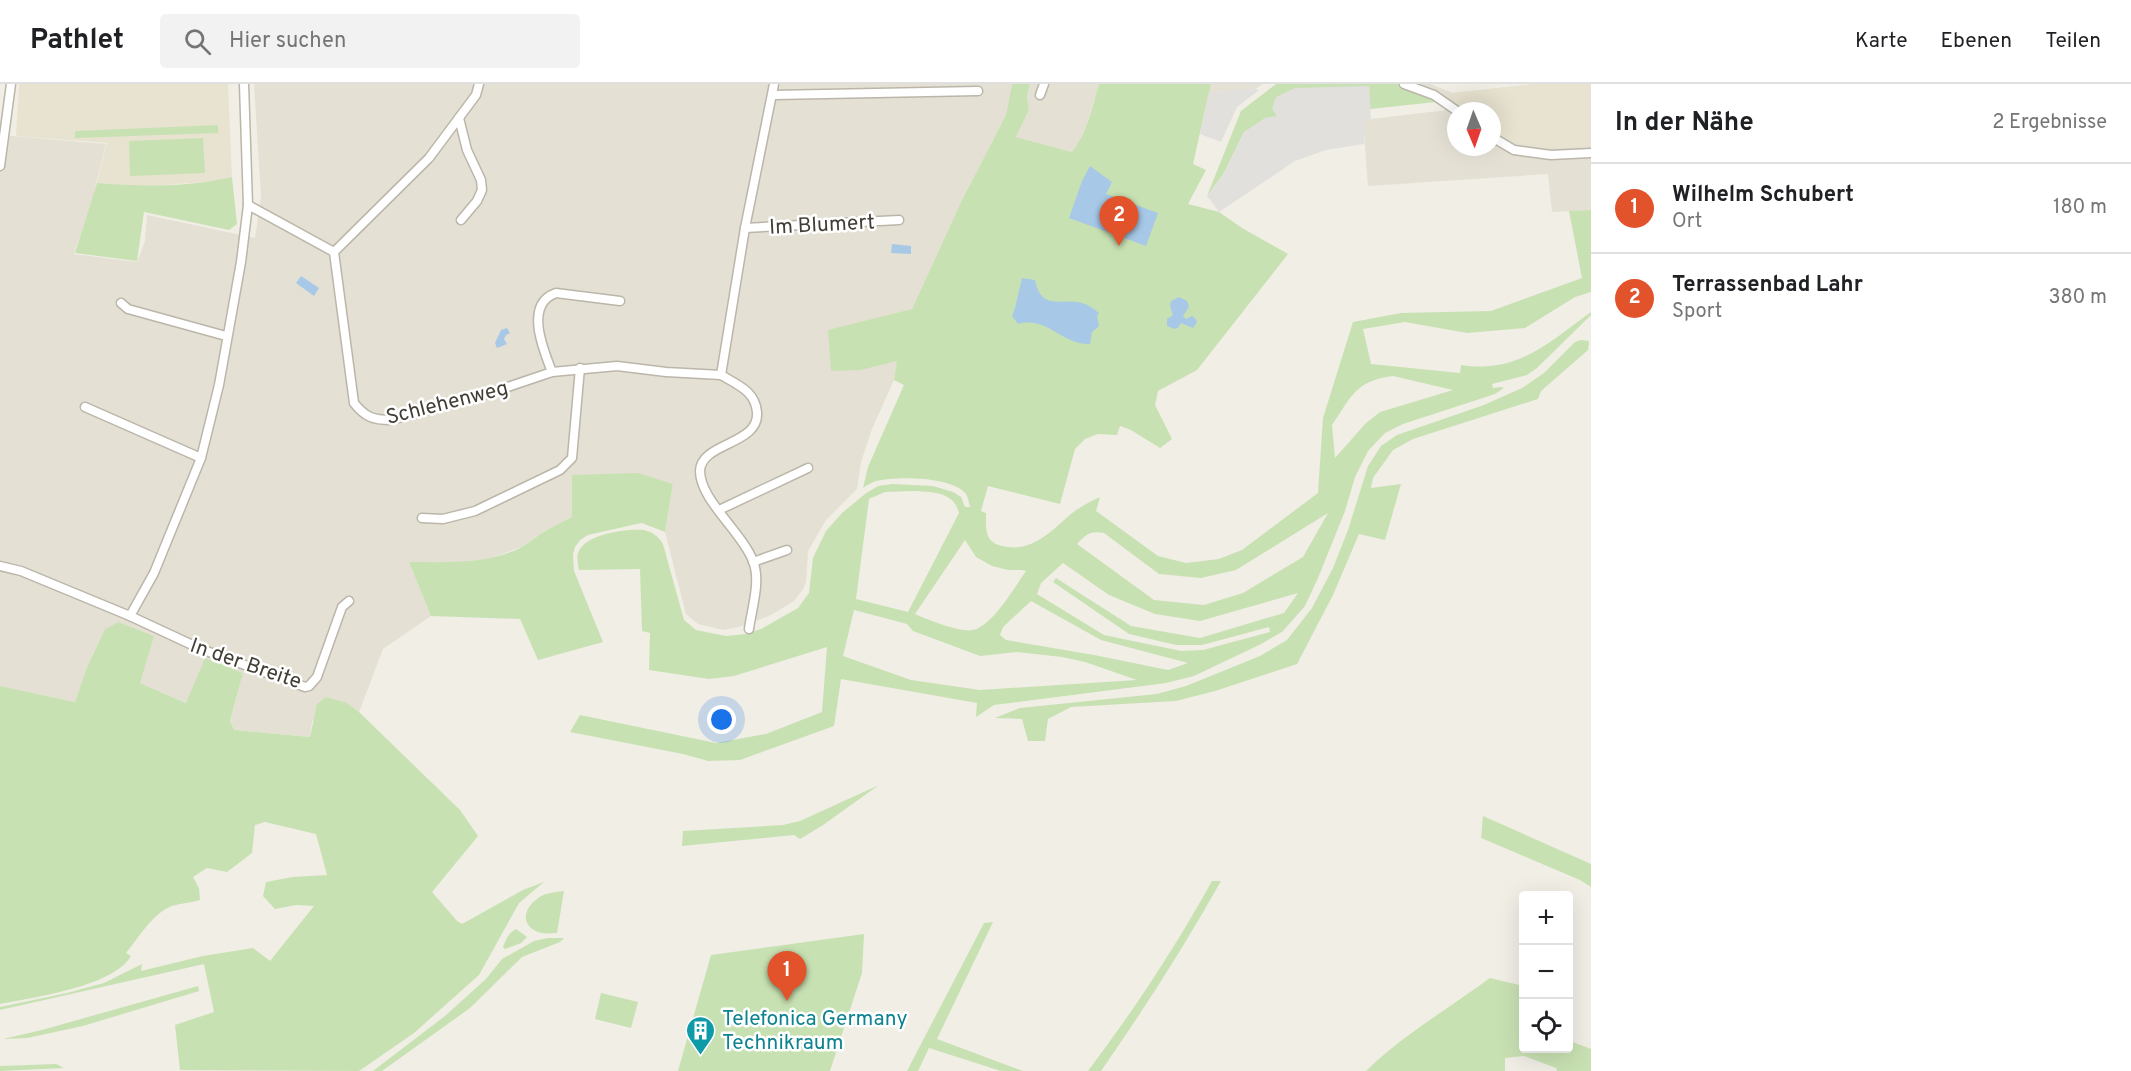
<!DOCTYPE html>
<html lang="de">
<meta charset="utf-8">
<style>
body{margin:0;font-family:Overpass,sans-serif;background:#f2f2f2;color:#202124}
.controls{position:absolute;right:18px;bottom:18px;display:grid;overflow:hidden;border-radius:6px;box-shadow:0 6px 24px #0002}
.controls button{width:54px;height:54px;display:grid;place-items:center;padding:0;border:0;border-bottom:2px solid #e0e0e0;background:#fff;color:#202124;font:30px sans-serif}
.compass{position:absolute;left:1447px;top:18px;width:54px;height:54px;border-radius:50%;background:#fff;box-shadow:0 6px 24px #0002;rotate:178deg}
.you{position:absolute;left:722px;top:636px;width:21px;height:21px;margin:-15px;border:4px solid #fff;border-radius:50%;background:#1a73e8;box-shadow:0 0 0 9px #1a73e833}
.badge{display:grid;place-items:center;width:39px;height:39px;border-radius:50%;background:#e2532b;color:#fff;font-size:20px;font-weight:700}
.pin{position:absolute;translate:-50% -50px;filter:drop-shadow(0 2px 3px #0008)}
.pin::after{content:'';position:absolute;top:32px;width:21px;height:18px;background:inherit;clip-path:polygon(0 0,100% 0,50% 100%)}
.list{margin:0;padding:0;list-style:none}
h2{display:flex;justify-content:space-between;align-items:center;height:78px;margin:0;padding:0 24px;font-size:26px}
h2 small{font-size:20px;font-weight:400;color:#757577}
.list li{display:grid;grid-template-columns:39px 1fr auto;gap:18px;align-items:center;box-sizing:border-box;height:90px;padding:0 24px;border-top:2px solid #e0e0e0}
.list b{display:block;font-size:22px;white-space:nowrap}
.list p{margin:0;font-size:20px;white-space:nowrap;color:#757577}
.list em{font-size:20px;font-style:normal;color:#757577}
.icon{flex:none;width:33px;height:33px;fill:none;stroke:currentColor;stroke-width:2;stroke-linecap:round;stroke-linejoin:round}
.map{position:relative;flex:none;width:1591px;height:987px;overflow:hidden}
header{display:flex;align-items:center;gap:36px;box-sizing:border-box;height:84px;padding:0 30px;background:#fff;border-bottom:2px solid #e0e0e0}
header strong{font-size:28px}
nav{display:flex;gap:33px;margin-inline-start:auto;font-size:21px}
.search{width:420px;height:54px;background:#f2f2f2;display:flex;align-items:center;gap:15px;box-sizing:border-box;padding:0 21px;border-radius:6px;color:#757577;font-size:22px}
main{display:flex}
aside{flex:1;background:#fff}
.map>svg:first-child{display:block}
.residential{fill:#e4e0d4;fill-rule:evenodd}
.education{fill:#e8e3d0}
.green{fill:#c8e1b2;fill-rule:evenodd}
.parking{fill:#e2e0dd}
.water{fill:#a7c9e7}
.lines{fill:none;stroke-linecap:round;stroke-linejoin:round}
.minor-casing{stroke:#bbb6a9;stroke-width:11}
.minor{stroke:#fff;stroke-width:8}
.labels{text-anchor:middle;stroke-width:5;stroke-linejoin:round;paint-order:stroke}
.street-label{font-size:21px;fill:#423e35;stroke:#fff}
.culture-label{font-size:21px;fill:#0d838f;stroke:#fff;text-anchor:start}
</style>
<header>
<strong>Pathlet</strong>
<div class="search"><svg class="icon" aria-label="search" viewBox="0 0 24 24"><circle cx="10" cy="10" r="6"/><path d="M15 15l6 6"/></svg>Hier suchen</div>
<nav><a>Karte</a><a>Ebenen</a><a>Teilen</a></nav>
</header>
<main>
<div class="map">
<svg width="1591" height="987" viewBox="0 0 1591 987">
<rect width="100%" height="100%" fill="#f0eee5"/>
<g class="residential">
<polygon points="254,0 1012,0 1006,31 962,116 912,225 828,247 890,277 898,276 894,296 872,345 861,378 857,405 826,436 808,467 806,498 803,505 794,517 771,531 743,542 723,546 698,540 686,530 665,448 673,400 572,392 572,433 550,444 521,463 489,475 463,479 409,478 431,532 383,565 359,628 347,619 312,637 310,653 234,646 230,638 243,589 205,574 187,619 140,599 118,538 105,545 87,583 75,618 0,602 0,51 106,60 93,113 74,170 137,178 145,157 147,131 255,154 261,112"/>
<polygon points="1030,0 1099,0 1086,42 1078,60 1072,68 1016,53 1029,26 1027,12"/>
<polygon points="1211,0 1263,0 1255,5 1209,8"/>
<path d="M1397 0H1430L1453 9 1535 0H1591V126L1552 128 1548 90 1368 102 1363 36 1447 26 1430 13ZM1456 27H1492V63H1456Z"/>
</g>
<g class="education">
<polygon points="19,0 228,0 232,93 216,97 137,103 97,99 107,59 16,52"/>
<polygon points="1535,0 1591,0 1591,62 1561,64 1537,63 1513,57 1492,46 1492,27 1465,27 1454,17 1453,9"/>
</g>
<g class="green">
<path d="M1012 0H1030L1027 12 1029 26 1016 53 1072 68C1087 49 1092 23 1099 0H1211L1193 80 1206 86 1188 120 1219 128 1242 144 1288 170 1197 286 1158 307 1155 321 1172 355 1160 364 1131 346 1120 342 1117 351 1098 350 1085 355 1075 365 1060 420 988 402 981 427 986 429C986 444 984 458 1002 462 1032 469 1050 448 1071 430 1079 423 1090 418 1100 413L1096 427 1158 472 1186 479 1219 475 1242 466 1318 409 1323 334 1353 238 1401 229 1491 227 1582 194 1569 127 1591 126V208L1575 213 1525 244 1467 249 1405 238 1363 245 1371 280 1460 289 1461 281C1518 290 1548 259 1591 228V231L1537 284 1527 291 1492 300 1493 304 1501 303 1504 304 1495 310 1403 340 1385 349 1368 367 1355 393 1345 427 1318 494 1305 522 1282 548 1259 561 1194 592 1166 599 994 621 976 633 977 619 841 595 834 642 740 676 708 677 683 670 570 648 580 631 716 659 766 650 822 628 827 563 734 592 709 595 649 586 650 549 642 547 640 485 579 486C578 480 576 473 579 467 586 450 628 444 644 446 653 448 659 453 663 460L684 536 696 546 726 552 746 550 761 545 798 524 809 509 813 474 826 447 842 429 865 410 878 402 892 400 933 402 953 408 961 413 965 423H970C969 419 968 413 966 410 953 392 895 392 876 397 871 399 867 401 863 404L868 383 904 301 894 296 897 277 861 286 831 287 828 246 912 225 962 116 1006 31ZM1393 292 1453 306 1380 328 1366 339 1335 374 1332 341C1352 312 1355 297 1393 292ZM913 407C931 408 954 407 959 429L908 528 856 515 869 415 885 408ZM1328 429 1303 473 1243 509 1204 521 1154 516 1077 460C1085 451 1090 446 1104 449L1159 490 1201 494 1236 486ZM965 456 976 473 992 482 1008 486H1023L1026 487C1014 504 993 541 973 546 961 549 926 535 915 530ZM1063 479 1109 511 1155 530 1200 537 1298 509 1284 529 1200 554 1131 542 1056 494 1053 498 1129 550 1176 561H1202L1269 543 1270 548 1203 566 1181 567 1104 551 1037 510 1041 499ZM1031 517 1101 556 1188 579 1168 586 1094 571 1006 556 1000 551 1003 543ZM854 526 907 540 913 547 980 572 1017 568 1062 573 1085 578 1137 596 980 606 911 596 843 572Z"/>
<polygon points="1276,0 1398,0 1430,13 1436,18 1370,25 1369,2 1277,32 1244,48 1224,89 1207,112 1241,27"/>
<polygon points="218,41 218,49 75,54 75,47"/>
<polygon points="203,54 205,89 130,92 129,57"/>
<path d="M232 93 237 140 229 146 144 128 137 177 75 169 97 99C142 103 189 103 232 93Z"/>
<polygon points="1581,256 1589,257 1588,266 1541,307 1538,315 1413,355 1393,366 1373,394 1371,404 1401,400 1385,456 1359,450 1333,511 1297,580 1215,607 1176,617 1071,623 1048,635 1045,657 1028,657 1022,635 995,634 1020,624 1157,610 1186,602 1260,572 1287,556 1312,524 1333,484 1348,446 1368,382 1381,362 1397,351 1484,321 1522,304 1544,289 1575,258"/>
<path d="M638 389 673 400 665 448 642 439 632 441 588 451 580 456 575 463 573 470 574 487 603 558 538 576 520 535 431 532 409 478C447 478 485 481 520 464 529 459 538 451 547 446 555 441 564 437 572 433V391Z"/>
<path d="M118 538 154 552 140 599 186 619 205 574 243 589 230 637 234 646 310 653 317 620 326 613 347 619 359 628 460 726 478 752 432 808 457 837 462 840 523 806 544 798 519 819 479 891 414 949 359 987 180 986 175 941 214 928 204 880 0 926V923L67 909 104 899 142 880 141 887 203 872 253 864 270 877 314 822 296 821 275 825 263 812 266 798 293 793 327 791 316 750 265 738 255 741 252 769 227 788 207 784 193 793 199 804 200 816C191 819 181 819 172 822 153 829 139 853 126 869L131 872C113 903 34 913 0 920V602L75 618 87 583 105 545Z"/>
<polygon points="879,701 823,741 800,755 794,751 682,762 683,747 783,741 800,737"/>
<polygon points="1483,732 1591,780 1591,803 1580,796 1481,754"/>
<path d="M1212 797H1221C1184 863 1144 925 1101 987H1088C1134 926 1175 864 1212 797Z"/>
<path d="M564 807 557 849C552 849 547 850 542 849 522 845 521 826 537 815 544 809 554 808 564 807Z"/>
<polygon points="993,838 937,955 1023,987 1001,987 929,964 918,987 907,987 984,839"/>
<path d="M516 845 527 853 521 859 505 865 503 863C506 856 508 849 516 845Z"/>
<polygon points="864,850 862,889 830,987 678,987 711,871"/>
<polygon points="548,854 564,854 560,858 522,873 470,924 382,987 373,987 445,932 486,895 502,875 534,857"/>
<path d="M1490 894 1523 902 1524 964H1568L1569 945 1570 957 1591 965V987H1557L1556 984 1524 972 1505 974V987H1366C1404 950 1448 925 1490 894Z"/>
<polygon points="198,902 199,907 83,942 27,954 3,955 42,946"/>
<polygon points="601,909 638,918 631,944 595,935"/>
<polygon points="56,980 64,984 0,987 0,982"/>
</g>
<g class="parking">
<polygon points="1369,2 1371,35 1364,36 1364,60 1326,66 1295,77 1219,128 1207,112 1224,89 1244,48 1265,34 1277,32 1272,25 1276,13 1295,4"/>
<polygon points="1255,5 1259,6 1237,23 1221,58 1200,50 1209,8"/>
</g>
<g class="water">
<polygon points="1090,82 1112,98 1106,110 1158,129 1146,162 1069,134 1082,97"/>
<polygon points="892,160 911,162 911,170 891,169"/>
<polygon points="301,192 319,204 314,212 296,199"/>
<path d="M1022 194 1035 196C1041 224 1056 216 1077 218 1086 219 1093 224 1099 229L1097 232 1099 242 1092 248 1090 260C1061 261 1048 232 1018 240L1012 232 1015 224Z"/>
<polygon points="1179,213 1187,217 1189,223 1183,232 1186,235 1192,232 1195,234 1197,238 1193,244 1181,239 1178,244 1174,245 1167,242 1167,235 1173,231 1170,222 1171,217"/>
<polygon points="507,244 510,249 506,251 504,255 507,260 497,264 495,259 501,246"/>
</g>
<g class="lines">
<defs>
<g id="minor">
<polyline points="244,0 248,121 241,178 219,301 201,374 154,489 130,532 201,565 305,603 309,602 317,593 342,523 349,517"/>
<path d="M479 0 476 11 429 74 334 168 354 319C365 333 373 336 391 336L487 310 552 288 617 282 666 288 721 291"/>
<polyline points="1404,0 1434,11 1457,27"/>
<polyline points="774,11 978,7"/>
<polyline points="1040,11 1044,0"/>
<polyline points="459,34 467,66 481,96 482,106 477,117 461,136"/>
<polyline points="1492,53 1514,66 1551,71 1591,69"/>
<polyline points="0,82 11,0"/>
<polyline points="248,121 334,168"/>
<polyline points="745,144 899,136"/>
<polyline points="121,219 128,225 226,252"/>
<path d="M552 288C543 265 524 220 556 209L620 217"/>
<polyline points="85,323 201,374"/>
<polyline points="719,426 808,384"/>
<polyline points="422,434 443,435 475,427 560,386 572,374 580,284"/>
<polyline points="753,478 787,466"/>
<polyline points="0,482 21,487 130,532"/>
<path d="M749 545C752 523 761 497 753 477 742 448 700 416 700 387 701 358 760 361 757 328 755 307 738 301 721 291L745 144 774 0"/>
</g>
</defs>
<use href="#minor" class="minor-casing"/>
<use href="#minor" class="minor"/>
</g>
<defs>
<symbol id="building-pin" viewBox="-11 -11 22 30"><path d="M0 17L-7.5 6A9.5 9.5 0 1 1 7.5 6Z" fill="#0f9aa8" stroke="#fff"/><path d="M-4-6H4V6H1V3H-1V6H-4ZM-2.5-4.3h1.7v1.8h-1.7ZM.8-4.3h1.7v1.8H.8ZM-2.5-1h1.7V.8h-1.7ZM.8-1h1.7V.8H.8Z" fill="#fff"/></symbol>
</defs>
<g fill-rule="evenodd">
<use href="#building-pin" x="684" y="930" width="33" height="45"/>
</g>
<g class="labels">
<g class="street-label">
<text transform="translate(822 140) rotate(-3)" y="7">Im Blumert</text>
<text transform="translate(447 318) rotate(-14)" y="7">Schlehenweg</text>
<text transform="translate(246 579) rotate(19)" y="7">In der Breite</text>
</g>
<g class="culture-label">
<text x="722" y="941">Telefonica Germany<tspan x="722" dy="24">Technikraum</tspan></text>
</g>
</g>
</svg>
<div class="controls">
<button>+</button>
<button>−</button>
<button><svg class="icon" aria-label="locate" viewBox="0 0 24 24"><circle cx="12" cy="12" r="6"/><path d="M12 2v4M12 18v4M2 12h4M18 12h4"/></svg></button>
</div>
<svg class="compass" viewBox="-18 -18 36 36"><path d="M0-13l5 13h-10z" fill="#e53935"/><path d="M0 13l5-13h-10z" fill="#757577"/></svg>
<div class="you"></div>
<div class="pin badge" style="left:787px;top:917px">1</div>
<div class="pin badge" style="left:1119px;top:162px">2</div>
</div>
<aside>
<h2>In der Nähe<small>2 Ergebnisse</small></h2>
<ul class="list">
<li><span class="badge">1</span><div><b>Wilhelm Schubert</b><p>Ort</p></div><em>180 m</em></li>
<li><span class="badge">2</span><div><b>Terrassenbad Lahr</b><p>Sport</p></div><em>380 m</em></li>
</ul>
</aside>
</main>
